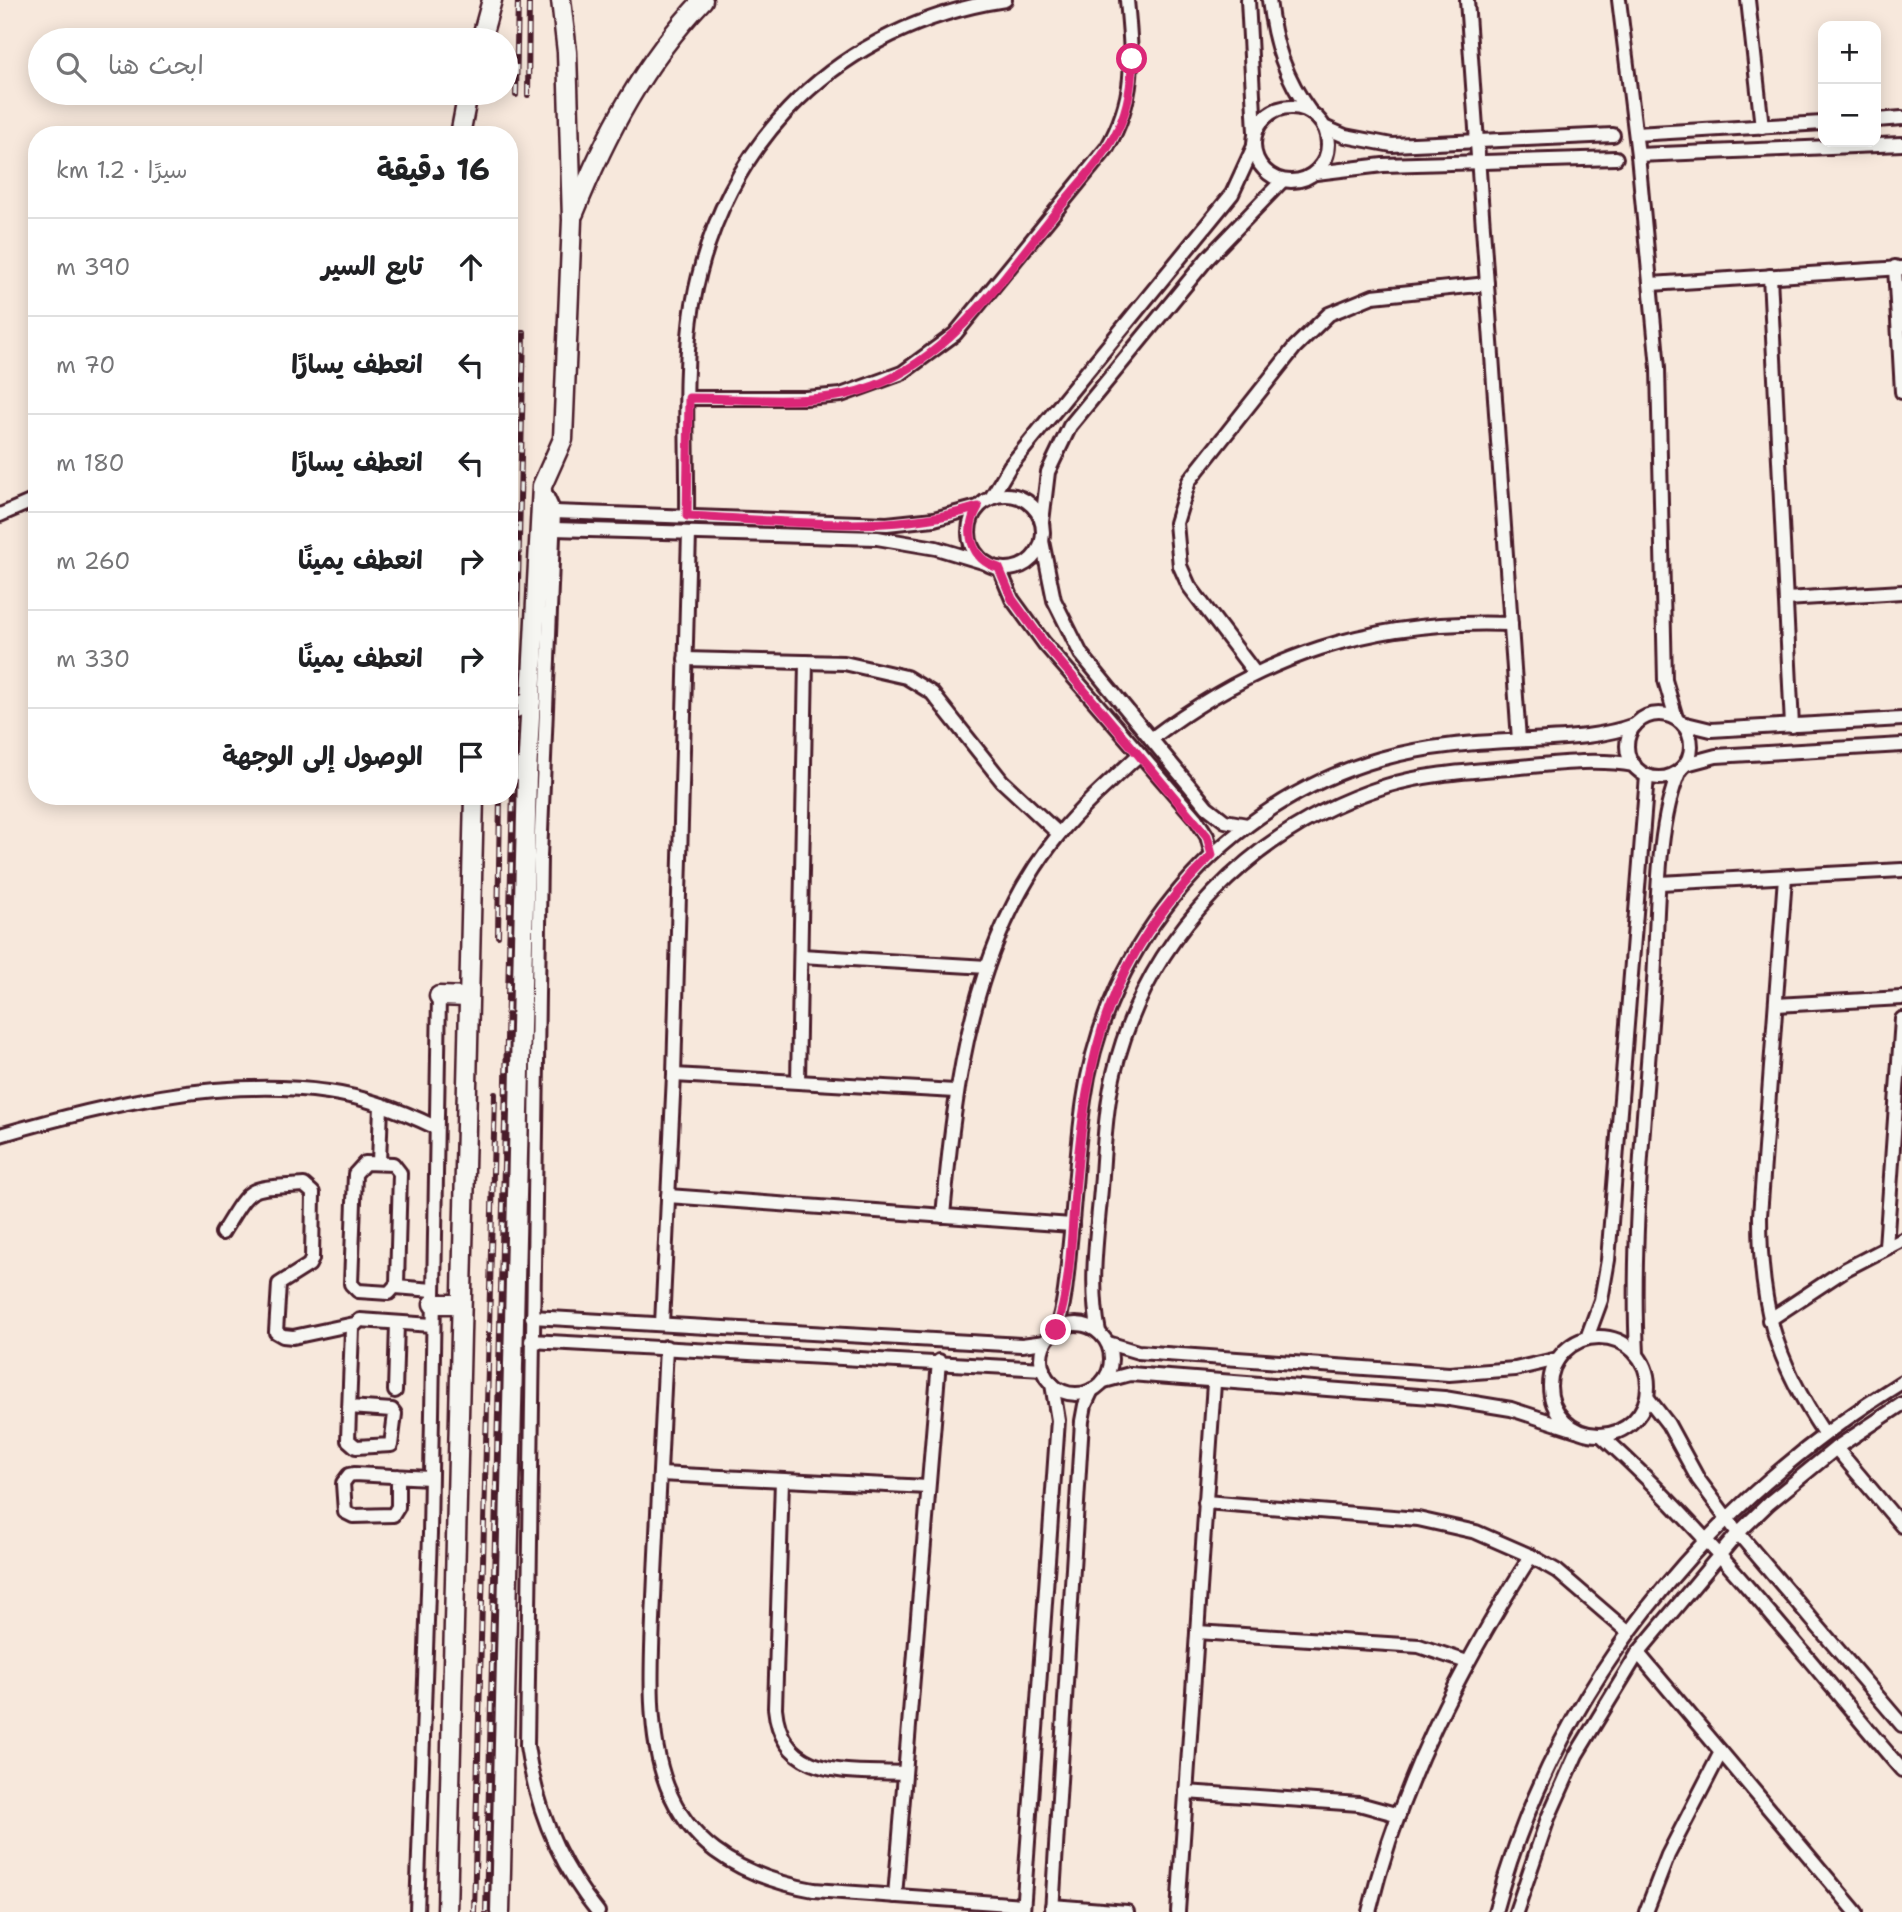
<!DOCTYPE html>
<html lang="ar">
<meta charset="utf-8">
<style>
body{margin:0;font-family:"Shantell Sans","Playpen Sans Arabic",sans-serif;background:#f2f2f2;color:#202124;direction:rtl}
.controls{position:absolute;right:21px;top:21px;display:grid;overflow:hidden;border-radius:14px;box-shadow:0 4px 18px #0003}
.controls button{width:63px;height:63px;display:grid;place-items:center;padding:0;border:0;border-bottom:2px solid #e0e0e0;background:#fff;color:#202124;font:35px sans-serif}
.stop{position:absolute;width:21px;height:21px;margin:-16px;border:5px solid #db2777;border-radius:50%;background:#fff}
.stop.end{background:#db2777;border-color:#fff;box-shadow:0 2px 7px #0008}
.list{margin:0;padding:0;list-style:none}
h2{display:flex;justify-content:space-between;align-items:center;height:91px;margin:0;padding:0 28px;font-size:30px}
h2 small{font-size:23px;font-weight:400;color:#757577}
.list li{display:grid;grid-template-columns:46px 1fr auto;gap:21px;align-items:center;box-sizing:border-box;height:98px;padding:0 28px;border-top:2px solid #e0e0e0}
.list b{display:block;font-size:26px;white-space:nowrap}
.list em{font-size:23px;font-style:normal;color:#757577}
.icon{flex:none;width:38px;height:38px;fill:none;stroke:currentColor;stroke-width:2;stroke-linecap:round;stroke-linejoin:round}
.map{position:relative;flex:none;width:1902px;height:1912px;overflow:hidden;direction:ltr}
.search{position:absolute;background:#fff;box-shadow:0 4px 18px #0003;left:28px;top:28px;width:490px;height:77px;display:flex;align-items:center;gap:18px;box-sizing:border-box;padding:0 24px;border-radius:38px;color:#757577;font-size:26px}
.panel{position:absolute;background:#fff;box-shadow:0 4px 18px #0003;left:28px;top:126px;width:490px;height:679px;border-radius:28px;direction:rtl}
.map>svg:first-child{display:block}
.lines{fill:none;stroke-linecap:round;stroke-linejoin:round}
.minor-casing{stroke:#4a1f2b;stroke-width:18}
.secondary-casing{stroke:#4a1f2b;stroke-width:23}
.minor{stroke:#f6f6f2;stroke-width:12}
.secondary{stroke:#f6f6f2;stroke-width:18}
.rail-casing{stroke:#4a1f2b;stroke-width:6}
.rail{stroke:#f6f6f2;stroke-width:3.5;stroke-dasharray:10;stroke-linecap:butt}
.route{stroke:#db2777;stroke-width:9}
</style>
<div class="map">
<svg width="1902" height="1912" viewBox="0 0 1902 1912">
<rect width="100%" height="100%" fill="#f7e8dc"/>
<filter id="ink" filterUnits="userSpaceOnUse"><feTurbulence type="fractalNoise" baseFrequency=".0143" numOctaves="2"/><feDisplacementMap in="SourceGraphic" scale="14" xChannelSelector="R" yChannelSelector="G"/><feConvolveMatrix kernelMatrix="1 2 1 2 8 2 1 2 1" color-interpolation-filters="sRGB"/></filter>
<g filter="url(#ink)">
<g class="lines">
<defs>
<g id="minor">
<polyline points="1248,0 1255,132"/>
<path d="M1269 0C1274 43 1285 78 1311 113"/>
<polyline points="1467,0 1519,740"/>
<polyline points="1619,0 1638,155 1658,368 1665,680 1676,718"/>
<polyline points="1748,0 1762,127"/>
<circle cx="1291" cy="144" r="37"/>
<polyline points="1876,120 1902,118"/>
<polyline points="1324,127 1345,136 1392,145 1613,135"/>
<polyline points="1636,134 1823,123"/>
<polyline points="1638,155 1902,144"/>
<polyline points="1316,173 1383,165 1616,158"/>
<polyline points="1895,267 1902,392"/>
<polyline points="1770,276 1792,726"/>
<polyline points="1651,284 1902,268"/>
<path d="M689 398H806L841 395 902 373 955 334 1107 148C1137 96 1132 57 1127 0"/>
<path d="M543 488 554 512 540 857 527 1746C536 1809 558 1863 598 1912"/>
<circle cx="1006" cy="532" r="37"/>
<polyline points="991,498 1010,466 1232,194 1254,146"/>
<polyline points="554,512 887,524 934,519 978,507"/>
<polyline points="0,515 37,499"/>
<path d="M687 516C688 448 682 371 693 304 722 139 841 25 1005 0"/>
<polyline points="1042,522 1048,472 1070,426 1207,259 1282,181"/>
<polyline points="553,529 877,538 936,548 986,563"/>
<polyline points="1042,541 1054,600 1081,654 1207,807 1225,821 1247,825"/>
<polyline points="999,568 1012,599 1044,643 1196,819 1207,836 1212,855"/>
<polyline points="1786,599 1902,592"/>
<polyline points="685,659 844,663 906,677 932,693 1002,781 1059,834"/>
<polyline points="1255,673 1189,586 1180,566 1176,523 1189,481 1295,347 1329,314 1373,296 1487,284"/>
<circle cx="1659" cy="746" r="32"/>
<polyline points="1682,723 1711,730 1902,719"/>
<path d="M1151 739C1260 656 1373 618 1511 624"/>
<polyline points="1686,764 1716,756 1902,745"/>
<path d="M1785 877 1760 1216C1760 1305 1774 1358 1824 1433"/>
<polyline points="1660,883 1902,870"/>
<polyline points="801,956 987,967"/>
<polyline points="1776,1005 1902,998"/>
<polyline points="674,1075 955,1091"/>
<polyline points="798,1081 806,662"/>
<path d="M0 1135C103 1105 221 1077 328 1092 365 1097 402 1111 435 1127"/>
<polygon points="365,1163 393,1164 400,1173 397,1284 389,1293 358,1291 351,1284 355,1174"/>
<polyline points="379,1163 381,1105"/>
<polyline points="668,1196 1072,1225"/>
<path d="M943 1216C955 1083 972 940 1060 833 1084 804 1113 779 1140 754"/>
<path d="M222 1233C253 1183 246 1189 304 1185L313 1193 312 1259 309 1265 279 1284 276 1332 283 1336 293 1337 354 1324"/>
<polyline points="1886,1247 1902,1019"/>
<polyline points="396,1287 433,1290"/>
<polyline points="532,1317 1022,1345 1045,1342"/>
<polyline points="1769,1320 1846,1269 1902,1240"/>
<polyline points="662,1324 674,1075 689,533"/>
<circle cx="1076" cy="1359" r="35"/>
<path d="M1056 1330C1066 1301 1067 1272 1070 1242 1075 1194 1077 1147 1084 1100 1106 941 1226 803 1380 759 1429 745 1480 742 1531 740 1567 738 1602 737 1635 725"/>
<path d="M1099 1332C1089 1285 1097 1236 1101 1189 1104 1150 1105 1111 1114 1073 1147 936 1253 828 1386 786 1422 775 1459 772 1496 769 1541 766 1589 757 1634 765"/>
<circle cx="1599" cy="1386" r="49"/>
<polyline points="1587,1338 1601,1300 1608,1260 1647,776"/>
<polyline points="531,1341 1043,1369"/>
<polyline points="1108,1343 1138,1352 1449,1374 1515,1369 1558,1359"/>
<path d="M666 1347C663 1423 659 1499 655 1575 649 1723 630 1856 814 1890L1023 1905"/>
<path d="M1637 1354C1631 1230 1646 1105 1654 981 1658 919 1655 826 1680 770"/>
<polyline points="1104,1381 1130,1374 1444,1398 1511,1409 1576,1430"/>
<polyline points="395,1391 397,1323"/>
<polyline points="1647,1397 1668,1424 1698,1479 1738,1533 1902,1725"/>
<polyline points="349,1407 392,1410 395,1414 391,1445 356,1447 348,1440 352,1328 360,1320 432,1325"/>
<path d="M1602 1436C1713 1536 1805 1657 1902 1770"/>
<polyline points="1836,1448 1902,1526"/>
<polyline points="660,1474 928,1487"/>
<polyline points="398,1476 398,1507 393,1515 353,1516 345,1512 343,1483 349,1475 354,1474 430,1478"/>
<path d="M782 1480 775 1708C782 1781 849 1770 904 1773"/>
<polyline points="1205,1502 1418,1519 1476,1532 1531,1556 1557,1571 1629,1633"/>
<polyline points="1197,1632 1419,1646 1467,1662"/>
<polyline points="1638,1653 1856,1912"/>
<polyline points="1186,1792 1359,1804 1399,1815"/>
<polyline points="895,1896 939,1361"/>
<polyline points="1052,1906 1127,1912"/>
<polyline points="417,1912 430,1534 439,996"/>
<polyline points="1023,1912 1058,1420 1052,1384"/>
<polyline points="1052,1912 1082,1421 1085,1405 1092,1390"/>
<polyline points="1178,1912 1214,1383"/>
<path d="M1369 1912C1400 1783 1460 1667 1531 1556"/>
<path d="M1495 1912C1555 1687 1706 1503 1902 1382"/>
<polyline points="1516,1912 1548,1818 1576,1755 1638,1653 1738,1533 1769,1503 1836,1448 1902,1404"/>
<polyline points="1646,1912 1668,1855 1721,1752"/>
</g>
<g id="secondary">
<polyline points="481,40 492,0"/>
<polyline points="460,135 468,93"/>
<path d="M574 213C606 134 644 62 703 0"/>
<polyline points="509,711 531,701"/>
<polyline points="509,765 527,774"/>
<polyline points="439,996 468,997"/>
<polyline points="433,1304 461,1304"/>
<polyline points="447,1912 474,796"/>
<polyline points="500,1912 527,774 542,486 563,439 572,220 567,52 561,0"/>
</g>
</defs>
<use href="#minor" class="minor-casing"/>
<use href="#secondary" class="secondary-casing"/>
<use href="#minor" class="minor"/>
<use href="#secondary" class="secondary"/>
<defs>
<g id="rail">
<polyline points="516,95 518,0"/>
<polyline points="528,95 529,0"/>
<polyline points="509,361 510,332"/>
<polyline points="498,936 500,796"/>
<polyline points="474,1912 495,1094"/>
<polyline points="486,1912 524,332"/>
</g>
</defs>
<use href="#rail" class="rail-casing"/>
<use href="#rail" class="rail"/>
</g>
</g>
<g class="lines" filter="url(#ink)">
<path class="route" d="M1056 1330C1071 1287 1071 1238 1075 1193 1087 1050 1107 960 1212 855L1207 836 1044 643 1012 599 999 568C970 559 964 531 978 507 888 536 781 520 687 516L689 398C748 398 817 408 874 386 955 354 1003 277 1056 212 1077 185 1105 158 1119 127 1129 105 1132 83 1132 59"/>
</g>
</svg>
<div class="controls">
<button>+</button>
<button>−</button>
</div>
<div class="stop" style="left:1132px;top:59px"></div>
<div class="stop end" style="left:1056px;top:1330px"></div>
<div class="search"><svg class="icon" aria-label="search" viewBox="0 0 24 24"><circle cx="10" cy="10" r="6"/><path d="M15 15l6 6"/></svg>ابحث هنا</div>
<section class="panel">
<h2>16 دقيقة<small>سيرًا · 1.2 km</small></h2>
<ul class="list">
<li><svg class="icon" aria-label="ahead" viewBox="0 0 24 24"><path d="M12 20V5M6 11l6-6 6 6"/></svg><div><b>تابع السير</b></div><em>390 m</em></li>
<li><svg class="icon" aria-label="left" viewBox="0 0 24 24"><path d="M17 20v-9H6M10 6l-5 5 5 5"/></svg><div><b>انعطف يسارًا</b></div><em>70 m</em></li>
<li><svg class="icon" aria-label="left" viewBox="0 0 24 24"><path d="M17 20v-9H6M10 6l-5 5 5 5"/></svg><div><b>انعطف يسارًا</b></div><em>180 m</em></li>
<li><svg class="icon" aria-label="right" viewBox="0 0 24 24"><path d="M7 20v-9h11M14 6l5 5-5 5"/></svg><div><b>انعطف يمينًا</b></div><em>260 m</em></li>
<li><svg class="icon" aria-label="right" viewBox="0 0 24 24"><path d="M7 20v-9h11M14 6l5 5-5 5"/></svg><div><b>انعطف يمينًا</b></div><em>330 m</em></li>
<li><svg class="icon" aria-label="arrive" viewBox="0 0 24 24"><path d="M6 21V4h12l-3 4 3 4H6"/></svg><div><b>الوصول إلى الوجهة</b></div></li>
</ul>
</section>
</div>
